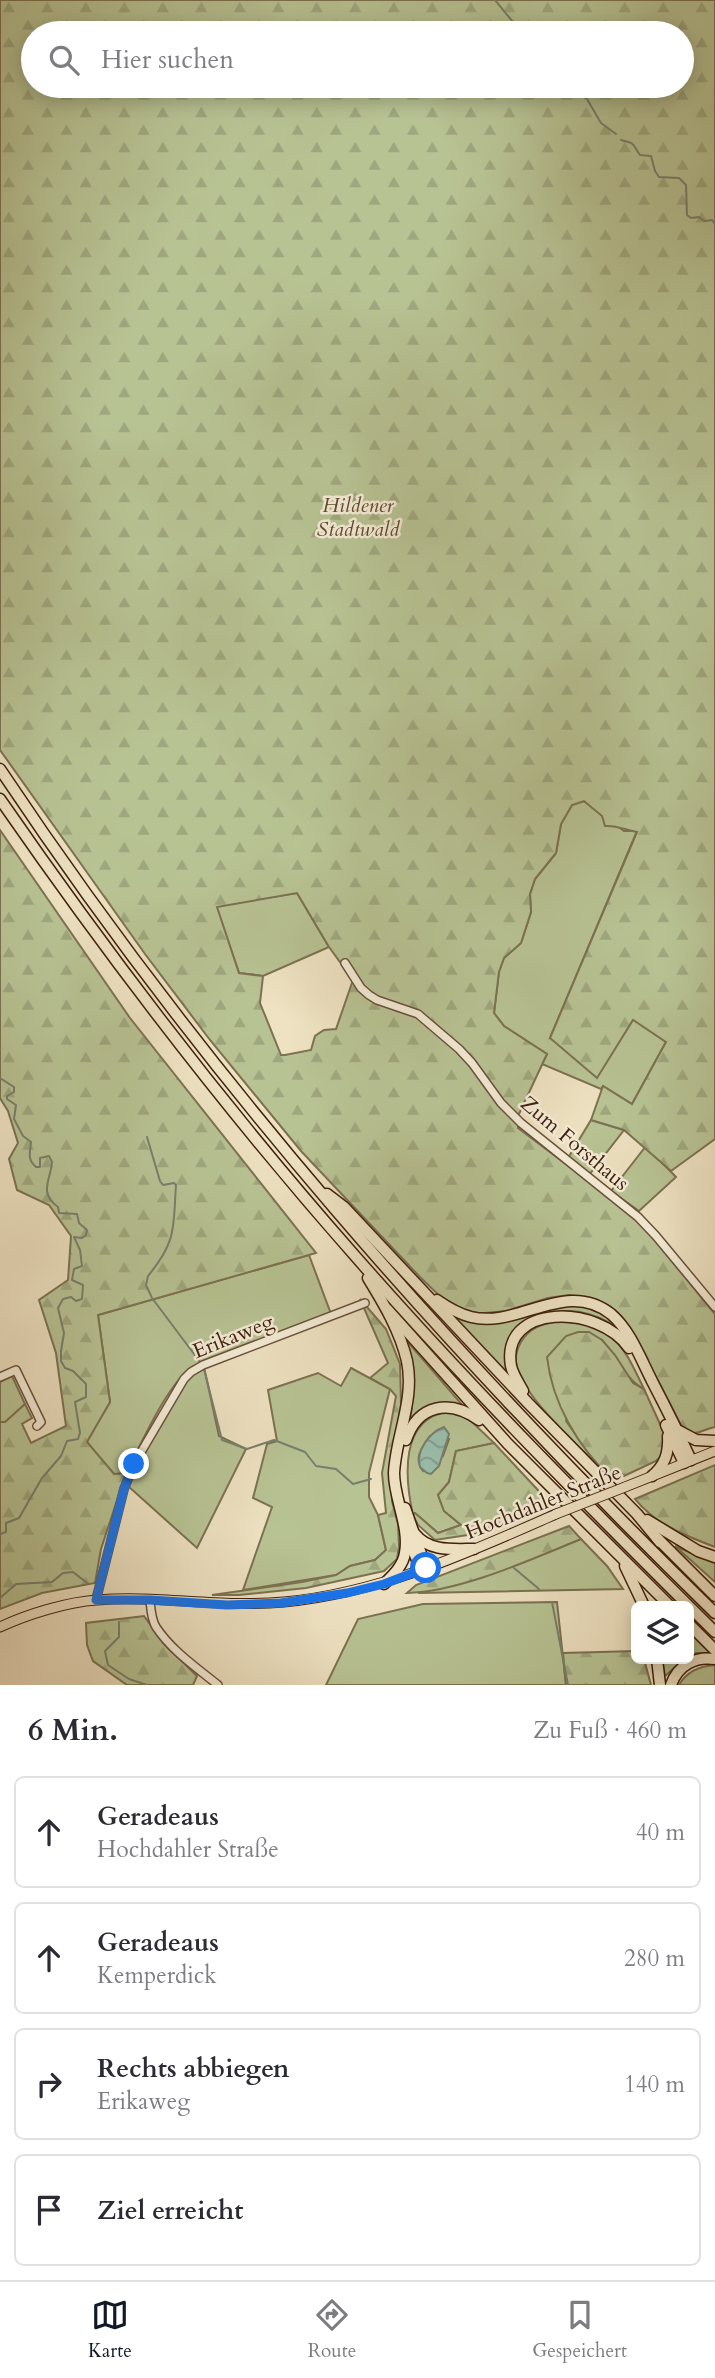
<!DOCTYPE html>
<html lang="de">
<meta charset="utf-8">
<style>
body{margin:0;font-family:Cardo,serif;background:#f7f7f7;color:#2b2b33}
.controls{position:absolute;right:21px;bottom:21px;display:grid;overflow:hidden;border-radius:10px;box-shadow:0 4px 18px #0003}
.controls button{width:63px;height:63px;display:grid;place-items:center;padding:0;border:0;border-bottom:2px solid #e1e1e2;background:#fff;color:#2b2b33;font:35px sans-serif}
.stop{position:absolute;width:21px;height:21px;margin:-16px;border:5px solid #1a73e8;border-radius:50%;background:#fff}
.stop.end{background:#1a73e8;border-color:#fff;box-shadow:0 2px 7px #0008}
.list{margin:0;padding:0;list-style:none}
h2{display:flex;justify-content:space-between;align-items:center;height:91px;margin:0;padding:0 28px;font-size:30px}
h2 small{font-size:23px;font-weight:400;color:#7c7c81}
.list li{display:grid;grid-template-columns:46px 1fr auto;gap:21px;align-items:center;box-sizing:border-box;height:112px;margin:0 14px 14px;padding:0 14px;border:2px solid #e1e1e2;border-radius:10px}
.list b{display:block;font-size:26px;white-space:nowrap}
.list p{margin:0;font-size:23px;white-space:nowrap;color:#7c7c81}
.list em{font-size:23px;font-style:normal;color:#7c7c81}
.icon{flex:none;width:38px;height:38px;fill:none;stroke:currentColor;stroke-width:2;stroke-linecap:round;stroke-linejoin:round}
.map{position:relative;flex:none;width:715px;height:1685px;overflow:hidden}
.search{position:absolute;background:#fff;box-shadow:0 4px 18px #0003;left:21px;right:21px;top:21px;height:77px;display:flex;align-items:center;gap:18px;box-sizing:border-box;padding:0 24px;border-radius:38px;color:#7c7c81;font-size:26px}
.sheet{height:595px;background:#fff}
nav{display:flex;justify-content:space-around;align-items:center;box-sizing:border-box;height:98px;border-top:2px solid #e1e1e2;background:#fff;font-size:19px;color:#7c7c81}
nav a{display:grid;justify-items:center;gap:4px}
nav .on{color:#111827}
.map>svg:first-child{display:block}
.green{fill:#b8c394;stroke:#7c7251;stroke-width:2;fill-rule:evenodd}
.forest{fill:url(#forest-firs);stroke:#7c7251;stroke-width:2;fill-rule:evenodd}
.water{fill:url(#water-waves);stroke:#77806e;stroke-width:2}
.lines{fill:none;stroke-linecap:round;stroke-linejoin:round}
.stream{stroke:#77806e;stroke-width:2}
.minor-casing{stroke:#6c513b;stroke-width:10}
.major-casing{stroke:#41210e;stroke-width:11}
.highway-casing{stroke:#41210e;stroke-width:13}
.minor{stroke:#f4ecd7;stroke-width:7}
.major{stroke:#eee2c2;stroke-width:9}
.highway{stroke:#eee2c2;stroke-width:10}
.major-bridge-casing{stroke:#41210e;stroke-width:11;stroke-linecap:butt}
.major-bridge{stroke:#eee2c2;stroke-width:9}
.route{stroke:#1a73e8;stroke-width:9}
.labels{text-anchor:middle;stroke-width:5;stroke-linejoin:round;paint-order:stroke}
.park-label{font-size:21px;font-style:italic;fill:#5f4a30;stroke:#f4ecd7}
.street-label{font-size:21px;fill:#41210e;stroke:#f4ecd7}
</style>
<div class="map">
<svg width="715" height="1685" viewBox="0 0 715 1685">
<defs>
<pattern id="forest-firs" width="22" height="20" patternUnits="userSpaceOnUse" patternTransform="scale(1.75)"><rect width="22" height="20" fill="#b8c394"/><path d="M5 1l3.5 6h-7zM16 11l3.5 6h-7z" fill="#9fa77e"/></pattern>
<pattern id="water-waves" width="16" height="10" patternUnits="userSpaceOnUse" patternTransform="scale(1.75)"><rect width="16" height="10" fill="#9bbfae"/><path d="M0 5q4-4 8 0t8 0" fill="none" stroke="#809b8c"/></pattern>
</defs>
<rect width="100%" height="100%" fill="#eee2c2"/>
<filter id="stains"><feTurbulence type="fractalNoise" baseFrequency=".00286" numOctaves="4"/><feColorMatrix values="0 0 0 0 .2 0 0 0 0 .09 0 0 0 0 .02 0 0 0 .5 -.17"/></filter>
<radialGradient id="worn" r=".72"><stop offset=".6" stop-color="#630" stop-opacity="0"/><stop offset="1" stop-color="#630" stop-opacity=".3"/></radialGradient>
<g class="green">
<polygon points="584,801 624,831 637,831 550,1038 633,1019 666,1042 632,1104 603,1086 601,1089 542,1064 547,1054 504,1026 494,1013 499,971 504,958 521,943 531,912 530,894 535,879 556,853 561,824 572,805"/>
<polygon points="297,893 329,947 263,976 239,973 216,906"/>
<polygon points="591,1120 624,1130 589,1175 568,1158"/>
<polygon points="646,1146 676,1177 639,1211 611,1191"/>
<path d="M309 1255 331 1314 192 1367C166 1386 142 1443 126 1473L115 1475 86 1442 110 1402 98 1315Z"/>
<path d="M585 1305 604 1313 623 1333C604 1316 578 1307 552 1313 540 1315 528 1325 518 1331L513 1383 442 1307 471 1320 551 1306Z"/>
<path d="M557 1321C614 1325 621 1341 644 1389 626 1380 616 1356 602 1340L566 1421 598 1466C575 1442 526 1399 517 1368 515 1360 516 1350 521 1342 529 1328 542 1324 557 1321Z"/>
<path d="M401 1334 464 1407C435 1402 429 1401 409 1424 417 1390 409 1367 401 1334Z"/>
<polygon points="204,1367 219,1436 246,1449 197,1548 128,1486 139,1459 185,1380"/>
<polygon points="351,1368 390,1389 369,1473 369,1497 378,1515 386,1550 375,1560 350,1566 336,1575 243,1590 272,1507 253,1498 267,1444 277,1441 268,1390 318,1373 341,1386"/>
<polygon points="12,1376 25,1404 5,1423 0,1422 0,1382"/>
<path d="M449 1412 469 1419 494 1443 456 1451 449 1482 438 1495 444 1511 461 1525 438 1533 415 1513 413 1515C405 1479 399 1417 449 1412ZM430 1436 449 1439 443 1456 423 1471C413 1458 422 1448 430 1436Z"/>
<polygon points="581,1539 607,1566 623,1589 418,1593 476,1579"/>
<polygon points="675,1546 715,1563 715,1582"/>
<polygon points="557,1602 566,1685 326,1685 358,1619 423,1604"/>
<polygon points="689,1632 710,1653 696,1653 689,1657"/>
<path d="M715 1665V1685H679C687 1671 700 1666 715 1665Z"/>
</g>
<g class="forest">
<path d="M0 0H715V1139L671 1171 624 1130 591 1120 603 1086 632 1104 666 1042 633 1020 597 1078 550 1038 637 832C626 830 616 825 605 826L602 816 584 801 572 805 561 824 556 853 535 879 530 894 531 912 521 943 504 958 499 972 494 1013 504 1026 547 1054 518 1116V1128L635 1216 715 1314V1427C698 1430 697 1440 681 1425L635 1336 622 1317 611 1307 596 1299 569 1295 548 1298 506 1311 474 1314 449 1305 420 1277 301 1151 210 1040 145 954 0 750ZM33 33H682V86H33ZM297 893 329 947 353 980 336 1029 324 1030 315 1036 311 1050 285 1055H281L260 1003 263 976 239 973 217 907Z"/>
<polygon points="0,830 130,1018 316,1253 98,1315 110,1402 87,1442 114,1474 126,1473 101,1549 95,1583 42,1593 0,1609 0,1422 5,1422 25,1404 32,1418 22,1424 31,1443 66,1426 56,1353 39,1300 68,1280 71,1236 49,1205 17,1190 9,1159 18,1143 8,1111 0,1098"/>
<polygon points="360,1299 386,1329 400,1364 401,1405 391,1471 392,1501 398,1524 399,1547 397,1559 384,1571 306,1588 239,1595 212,1595 302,1582 336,1575 350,1566 375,1560 386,1550 378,1515 386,1513 382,1473 396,1396 390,1389 370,1378 388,1363"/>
<path d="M578 1332H589L602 1340 615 1355 633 1383 644 1389 665 1435 661 1456 656 1461 624 1476 622 1474 612 1479C578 1447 552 1403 547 1357L566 1336Z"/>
<polygon points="494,1443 550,1503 481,1533 435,1540 418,1525 413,1515 415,1513 438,1533 461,1525 444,1511 438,1495 449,1482 456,1451"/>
<path d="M715 1465V1547C686 1536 655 1524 635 1499Z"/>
<path d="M569 1526 581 1539C532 1559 460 1592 407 1593L416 1585Z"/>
<polygon points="144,1616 165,1645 197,1676 193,1685 127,1685 93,1661 87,1645 86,1623"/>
<polygon points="636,1651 636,1659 644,1659 651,1685 566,1685 563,1653"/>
<polygon points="662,1659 682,1659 682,1661 665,1676"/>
</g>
<path class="water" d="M444 1427 449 1434 439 1466 431 1474 427 1473 420 1467C415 1451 430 1432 444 1427Z"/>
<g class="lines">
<g class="stream">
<polyline points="495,0 522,33"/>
<polyline points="568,86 587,99 601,123 616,134"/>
<path d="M621 140C636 144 631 142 640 155L651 156 655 171 659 177 679 178 686 185 687 215 691 218 699 217 704 221 712 220 715 224"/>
<path d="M0 1078 14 1087V1092L7 1096V1099L16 1105 14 1119 23 1136 31 1142C30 1154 27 1159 36 1167H40V1158L49 1156 52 1162C51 1179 38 1193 58 1207L59 1213 77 1214 79 1223 87 1230 86 1235 82 1238 74 1237 80 1250 82 1266 74 1269 72 1280 83 1285 82 1299 76 1301 71 1297 63 1299 58 1308 64 1333 61 1351V1361L65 1368 73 1371 86 1384V1397L75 1402 80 1433 78 1439 67 1441 61 1456 42 1478 19 1518 6 1523V1532L0 1534"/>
<path d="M147 1137 160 1181 163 1185 174 1183 176 1185C173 1228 177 1241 148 1276L146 1285 152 1298 200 1362"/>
<polyline points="204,1369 222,1440 247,1449 274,1440 305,1452 316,1466 336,1469 353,1484 371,1479"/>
<polyline points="514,1568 539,1589"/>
<polyline points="0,1598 16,1584 52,1582 63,1573 73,1572 87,1583"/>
<polyline points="552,1602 568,1685"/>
<polyline points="119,1622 119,1637 105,1651 108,1665 129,1679 147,1685"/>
</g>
<defs>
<g id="minor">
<polyline points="345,963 361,988 369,995 377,1000 418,1014 459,1049 472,1063 501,1103 521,1123 638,1217 656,1236 715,1307"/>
<polyline points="0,1377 16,1370 41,1422 37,1426"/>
<polyline points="96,1600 124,1489 134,1464 184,1379 191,1372 203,1365 365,1303"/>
<path d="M150 1600C151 1609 151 1619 156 1627 171 1650 197 1668 218 1685"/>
</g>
<g id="major">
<polyline points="625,1487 715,1451"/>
<path d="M0 1627C28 1614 67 1602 97 1600 159 1595 221 1608 284 1602 380 1593 468 1553 556 1514"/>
</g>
<g id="highway">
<path d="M0 769C205 1077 451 1355 715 1613"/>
<path d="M0 799C110 958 228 1112 356 1257 470 1387 592 1510 715 1632"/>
<polyline points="327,1194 344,1207 528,1403 637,1514 660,1542"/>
<path d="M368 1278C384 1304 400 1331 407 1361 415 1400 396 1435 394 1473 394 1499 410 1527 405 1553 403 1566 393 1575 384 1584"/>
<path d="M437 1300C447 1307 459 1314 471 1317 518 1329 566 1278 611 1314 631 1331 641 1360 653 1383 666 1408 679 1434 691 1460"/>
<polyline points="387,1309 507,1443 670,1606"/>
<path d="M523 1391C519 1383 513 1375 511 1366 500 1303 599 1304 629 1348"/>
<polyline points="666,1425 684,1463"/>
<polyline points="679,1431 696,1440 715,1441"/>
<path d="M406 1440C418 1404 450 1399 479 1420"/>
<path d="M652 1476C665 1465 669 1453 668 1436"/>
<polyline points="405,1508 426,1568"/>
<polyline points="647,1520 698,1551 715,1557"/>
<path d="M415 1534C429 1552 454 1549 474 1549"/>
<polyline points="657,1538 715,1596"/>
<polyline points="409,1540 421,1570"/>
<polyline points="625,1566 644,1606"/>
<polyline points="689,1624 715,1650"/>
<polyline points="657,1659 660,1685"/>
<path d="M671 1685C678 1665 695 1656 715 1659"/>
</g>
</defs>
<use href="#minor" class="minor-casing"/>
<use href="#major" class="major-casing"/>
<use href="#highway" class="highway-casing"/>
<use href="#minor" class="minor"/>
<use href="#major" class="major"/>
<use href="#highway" class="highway"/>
<defs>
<polyline id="major-bridge" points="556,1514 625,1487"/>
</defs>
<use href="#major-bridge" class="major-bridge-casing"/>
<use href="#major-bridge" class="major-bridge"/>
</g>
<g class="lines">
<polyline class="route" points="134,1464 124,1489 96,1600 150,1600 227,1605 281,1603 347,1593 384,1584 426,1568"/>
</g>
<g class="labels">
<g class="park-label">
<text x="358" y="512">Hildener<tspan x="358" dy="24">Stadtwald</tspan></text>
</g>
<g class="street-label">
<text transform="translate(575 1143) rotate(40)" y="7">Zum Forsthaus</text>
<text transform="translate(233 1336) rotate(-22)" y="7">Erikaweg</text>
<text transform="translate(543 1502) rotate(-22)" y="7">Hochdahler Straße</text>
</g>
</g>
<rect width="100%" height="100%" filter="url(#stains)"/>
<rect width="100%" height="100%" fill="url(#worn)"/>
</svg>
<div class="controls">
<button><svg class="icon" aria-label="layers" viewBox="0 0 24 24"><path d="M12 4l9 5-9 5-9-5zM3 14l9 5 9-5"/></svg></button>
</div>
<div class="stop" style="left:426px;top:1568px"></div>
<div class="stop end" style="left:134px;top:1464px"></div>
<div class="search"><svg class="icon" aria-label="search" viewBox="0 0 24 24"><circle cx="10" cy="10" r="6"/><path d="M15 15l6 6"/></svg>Hier suchen</div>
</div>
<section class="sheet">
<h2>6 Min.<small>Zu Fuß · 460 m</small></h2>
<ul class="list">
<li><svg class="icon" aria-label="ahead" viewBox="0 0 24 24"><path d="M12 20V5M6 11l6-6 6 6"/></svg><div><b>Geradeaus</b><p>Hochdahler Straße</p></div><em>40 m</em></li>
<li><svg class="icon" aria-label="ahead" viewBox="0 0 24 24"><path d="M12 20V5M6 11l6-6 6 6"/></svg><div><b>Geradeaus</b><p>Kemperdick</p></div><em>280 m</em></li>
<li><svg class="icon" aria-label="right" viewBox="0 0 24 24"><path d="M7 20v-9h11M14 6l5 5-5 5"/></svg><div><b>Rechts abbiegen</b><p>Erikaweg</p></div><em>140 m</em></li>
<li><svg class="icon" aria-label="arrive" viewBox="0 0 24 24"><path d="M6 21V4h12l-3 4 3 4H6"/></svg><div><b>Ziel erreicht</b></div></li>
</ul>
</section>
<nav>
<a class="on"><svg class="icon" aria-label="map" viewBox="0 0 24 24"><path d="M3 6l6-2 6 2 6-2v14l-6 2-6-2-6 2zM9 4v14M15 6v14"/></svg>Karte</a>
<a><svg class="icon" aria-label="directions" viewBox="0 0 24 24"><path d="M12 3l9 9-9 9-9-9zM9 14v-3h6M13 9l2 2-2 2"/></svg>Route</a>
<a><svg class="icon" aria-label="saved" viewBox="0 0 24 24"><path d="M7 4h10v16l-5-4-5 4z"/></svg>Gespeichert</a>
</nav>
